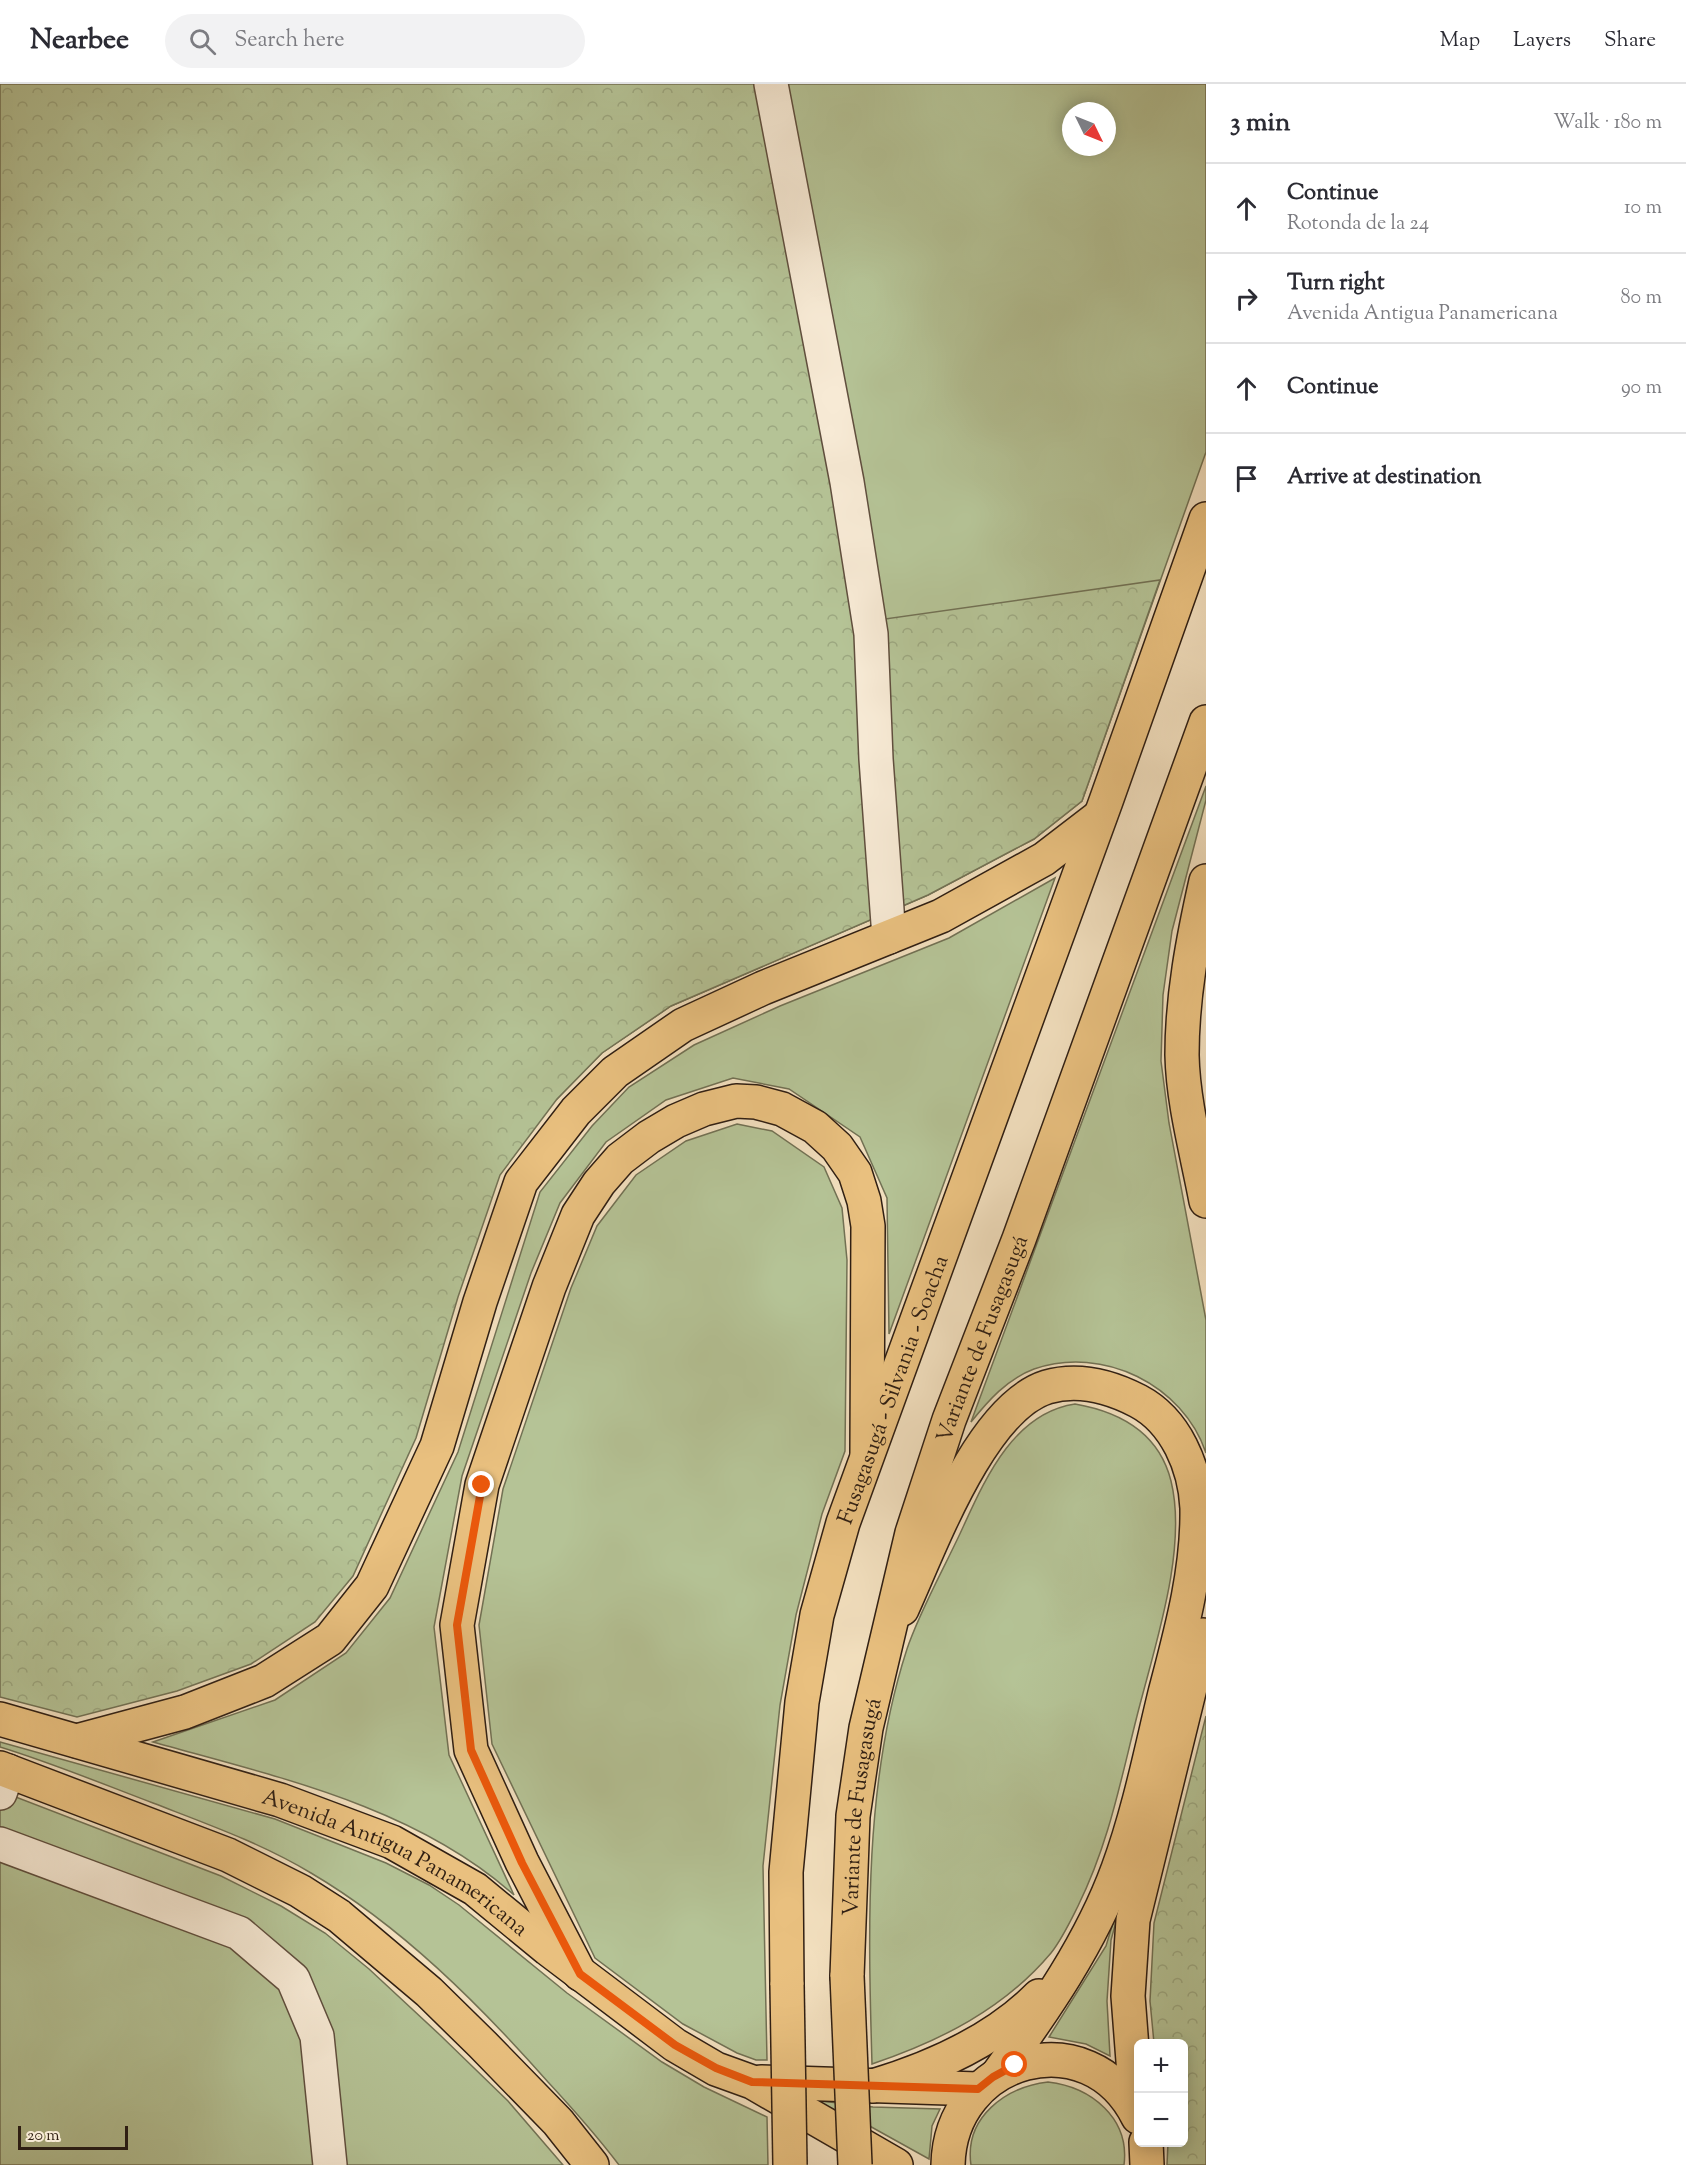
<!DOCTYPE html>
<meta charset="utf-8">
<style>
body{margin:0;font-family:"Sorts Mill Goudy",serif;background:#f2f2f3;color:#2b2b33}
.controls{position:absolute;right:18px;bottom:18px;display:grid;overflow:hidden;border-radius:9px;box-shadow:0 3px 15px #0003}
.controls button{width:54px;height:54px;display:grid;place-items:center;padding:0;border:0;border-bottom:2px solid #e1e1e2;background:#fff;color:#2b2b33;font:30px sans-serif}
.compass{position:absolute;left:1062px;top:18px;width:54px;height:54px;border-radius:50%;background:#fff;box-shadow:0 3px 15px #0003;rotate:133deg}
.scale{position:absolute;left:18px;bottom:15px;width:110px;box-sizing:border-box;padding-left:6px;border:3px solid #301f13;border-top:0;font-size:16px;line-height:21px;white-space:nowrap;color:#301f13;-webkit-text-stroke:4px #f7ead5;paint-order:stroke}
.stop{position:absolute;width:18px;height:18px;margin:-14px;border:4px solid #ea580c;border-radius:50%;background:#fff}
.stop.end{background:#ea580c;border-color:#fff;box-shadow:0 2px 6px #0008}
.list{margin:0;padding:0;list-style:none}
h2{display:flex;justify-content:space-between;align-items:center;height:78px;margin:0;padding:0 24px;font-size:26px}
h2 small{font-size:20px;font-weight:400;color:#7c7c81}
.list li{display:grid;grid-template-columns:39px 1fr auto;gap:18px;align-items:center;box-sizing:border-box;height:90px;padding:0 24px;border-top:2px solid #e1e1e2}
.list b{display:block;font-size:22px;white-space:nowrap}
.list p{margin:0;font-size:20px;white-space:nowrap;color:#7c7c81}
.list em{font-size:20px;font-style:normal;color:#7c7c81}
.icon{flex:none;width:33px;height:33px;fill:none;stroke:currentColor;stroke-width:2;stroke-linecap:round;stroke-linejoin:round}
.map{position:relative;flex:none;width:1206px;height:2081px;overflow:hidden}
header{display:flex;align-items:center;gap:36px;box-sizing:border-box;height:84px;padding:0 30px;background:#fff;border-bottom:2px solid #e1e1e2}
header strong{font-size:28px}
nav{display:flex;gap:33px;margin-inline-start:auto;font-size:21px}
.search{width:420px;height:54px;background:#f2f2f3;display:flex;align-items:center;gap:15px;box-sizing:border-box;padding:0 21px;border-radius:33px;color:#7c7c81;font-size:22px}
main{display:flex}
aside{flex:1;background:#fff}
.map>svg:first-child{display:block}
.green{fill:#b5c396;stroke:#727154;stroke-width:1.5;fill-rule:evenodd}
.forest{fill:url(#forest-crowns);stroke:#727154;stroke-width:1.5}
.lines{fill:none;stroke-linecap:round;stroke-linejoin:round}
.street-casing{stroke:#604f3e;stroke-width:36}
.primary-casing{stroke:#301f13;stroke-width:36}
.highway-casing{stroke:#301f13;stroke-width:36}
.street{stroke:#f7ead5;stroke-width:33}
.primary{stroke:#e9c07f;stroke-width:33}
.highway{stroke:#e9c07f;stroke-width:33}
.highway-bridge-casing{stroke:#301f13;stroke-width:36;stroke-linecap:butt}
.highway-bridge{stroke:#e9c07f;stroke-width:33}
.route{stroke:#ea580c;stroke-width:8}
.labels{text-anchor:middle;stroke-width:6;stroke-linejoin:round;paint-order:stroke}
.street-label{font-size:22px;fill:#301f13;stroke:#f7ead5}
</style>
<header>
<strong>Nearbee</strong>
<div class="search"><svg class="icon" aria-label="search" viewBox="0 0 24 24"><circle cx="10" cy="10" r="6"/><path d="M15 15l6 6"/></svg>Search here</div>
<nav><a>Map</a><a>Layers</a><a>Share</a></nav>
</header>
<main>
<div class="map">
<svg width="1206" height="2081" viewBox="0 0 1206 2081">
<defs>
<pattern id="forest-crowns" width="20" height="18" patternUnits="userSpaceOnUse" patternTransform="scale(1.5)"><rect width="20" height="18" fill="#b5c396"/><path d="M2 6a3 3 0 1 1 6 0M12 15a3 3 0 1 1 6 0" fill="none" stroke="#9ca780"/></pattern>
</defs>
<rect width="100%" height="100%" fill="#f2dfbe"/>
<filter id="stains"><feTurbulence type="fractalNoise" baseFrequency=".00333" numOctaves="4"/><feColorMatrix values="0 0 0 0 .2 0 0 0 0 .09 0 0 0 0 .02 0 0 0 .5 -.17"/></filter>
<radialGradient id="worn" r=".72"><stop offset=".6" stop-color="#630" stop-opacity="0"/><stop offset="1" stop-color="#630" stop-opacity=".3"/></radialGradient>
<g class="green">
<path d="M0 0H1206V368L1082 717 1034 755 928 811 671 922 602 969 557 1015ZM1071 27H1107V63H1071Z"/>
<path d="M1206 702V716L1172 847 1163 911 1161 977 1169 1039 1206 1236V1369C1183 1301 1103 1261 1034 1285 1007 1295 988 1317 971 1338Z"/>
<path d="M1055 794 889 1250 887 1114 860 1053 789 1005 733 994 666 1016 606 1058 560 1119 531 1189 462 1392 434 1543 449 1671 514 1811C416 1723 278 1693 153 1658L275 1616 346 1569 390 1514 458 1368 540 1108 592 1042 629 1003 694 961 780 922 949 854Z"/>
<polygon points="737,1040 772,1047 824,1083 842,1124 847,1176 845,1367 822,1430 796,1531 780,1621 763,1782 767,1976 756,1976 737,1969 683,1940 595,1874 492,1660 479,1541 503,1405 571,1204 597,1142 636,1091 686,1057"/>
<path d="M1075 1320C1121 1328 1159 1349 1171 1397 1188 1466 1154 1564 1137 1632 1120 1699 1109 1759 1078 1822 1070 1838 1062 1855 1051 1869 1004 1925 940 1957 872 1980 868 1843 864 1697 907 1565 920 1526 947 1479 964 1441 987 1391 1015 1329 1075 1320Z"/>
<path d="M0 1658 275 1735 386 1779 429 1801 459 1821 567 1909 662 1978 704 2003 767 2033 768 2081H619C597 2052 573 2025 548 1998 479 1920 401 1842 311 1789 261 1759 207 1740 153 1719 103 1700 52 1679 0 1663Z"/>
<polygon points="0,1707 221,1792 281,1822 325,1849 369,1885 440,1951 508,2017 563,2081 0,2081"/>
<polygon points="1142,1743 1111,1856 1107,1917 1110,1972 1086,1960 1049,1953 1106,1862"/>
<path d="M1048 1998C1091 2003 1130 2034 1124 2081H971C964 2033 1006 2003 1048 1998Z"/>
<polygon points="812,2016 873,2023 940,2025 932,2042 929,2075 857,2035"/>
</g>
<g class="forest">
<polygon points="0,0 756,0 857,539 1160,496 1082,717 1034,755 928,811 671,922 602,969 557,1015 500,1091 458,1213 416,1354 353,1492 315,1538 251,1580 177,1607 77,1633 0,1613"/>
<polygon points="1206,1632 1206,2081 1167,2081 1168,2059 1184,2058 1184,1960 1154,1959 1150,1917 1154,1839"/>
</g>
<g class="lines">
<defs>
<g id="street">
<polyline points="771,0 847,398 871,550 876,675 889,853"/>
<polyline points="0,1709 8,1687"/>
<polyline points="0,1760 239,1849 293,1895 317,1952 330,2081"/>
</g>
<g id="primary">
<path d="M1206 797C1193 855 1182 912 1182 971 1183 1019 1197 1069 1206 1117"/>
<path d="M902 1525C930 1464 980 1324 1047 1303 1078 1294 1111 1303 1138 1317 1176 1337 1195 1383 1197 1424 1198 1487 1181 1548 1165 1609 1151 1667 1139 1728 1118 1785 1091 1859 1044 1926 998 1990"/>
<path id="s1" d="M0 1635 280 1716 392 1758 475 1805 548 1865 675 1961 716 1985 752 1998 896 2081"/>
<polyline points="77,1657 185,1628 264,1597 330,1555 372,1502 437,1362 480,1218 521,1098 576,1027 615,988 683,941 763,904 941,832 1044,775 1100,732"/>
<polyline points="0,1684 228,1771 300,1807 339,1832 429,1908 482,1960 558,2038 592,2081"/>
<polyline points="580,1890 522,1778 471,1666 457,1541 482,1401 549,1203 578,1131 599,1099 620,1075 649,1053 676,1037 704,1025 736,1017 756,1018 782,1025 815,1043 837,1063 855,1089 864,1117 868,1142 867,1369"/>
<polyline points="761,1998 978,2005"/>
<path d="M873 2002C933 1984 994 1957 1039 1912"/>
<polyline points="1137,2029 1128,1912 1133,1836 1203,1551"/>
<polyline points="1146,2058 1147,2081"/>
<path d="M948 2081C950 1973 1089 1934 1138 2033"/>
</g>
<g id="highway">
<path id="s2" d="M847 1892 853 1732 866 1644 912 1449 949 1336 1019 1155 1206 638"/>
<path id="s3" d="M787 1901 786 1788 802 1618 817 1531 843 1439 1106 717 1206 435"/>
</g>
</defs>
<use href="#street" class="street-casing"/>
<use href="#primary" class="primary-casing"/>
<use href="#highway" class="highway-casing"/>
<use href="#street" class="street"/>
<use href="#primary" class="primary"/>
<use href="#highway" class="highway"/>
<defs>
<g id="highway-bridge">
<polyline points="847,1892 855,2081"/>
<polyline points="787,1901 790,2081"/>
</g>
</defs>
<use href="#highway-bridge" class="highway-bridge-casing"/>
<use href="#highway-bridge" class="highway-bridge"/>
</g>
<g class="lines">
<polyline class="route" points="482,1401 457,1541 471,1666 522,1779 580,1890 675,1961 716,1984 752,1998 978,2005 993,1993 1015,1981"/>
</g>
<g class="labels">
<g class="street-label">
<text dy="8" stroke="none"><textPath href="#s2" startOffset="656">Variante de Fusagasugá</textPath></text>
<text dy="8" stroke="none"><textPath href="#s3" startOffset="610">Fusagasugá - Silvania - Soacha</textPath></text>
<text dy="8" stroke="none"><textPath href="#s2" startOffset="170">Variante de Fusagasugá</textPath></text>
<text dy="8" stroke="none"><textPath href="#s1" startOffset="423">Avenida Antigua Panamericana</textPath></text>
</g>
</g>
<rect width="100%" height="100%" filter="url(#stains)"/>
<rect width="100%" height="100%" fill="url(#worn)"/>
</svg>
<div class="controls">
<button>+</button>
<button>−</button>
</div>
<svg class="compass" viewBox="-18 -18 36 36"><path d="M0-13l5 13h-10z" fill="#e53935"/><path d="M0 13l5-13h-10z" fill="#7c7c81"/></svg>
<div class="scale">20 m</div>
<div class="stop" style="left:1015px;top:1981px"></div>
<div class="stop end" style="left:482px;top:1401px"></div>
</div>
<aside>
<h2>3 min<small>Walk · 180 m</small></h2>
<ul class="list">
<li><svg class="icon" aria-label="ahead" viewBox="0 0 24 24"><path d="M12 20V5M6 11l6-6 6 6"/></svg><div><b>Continue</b><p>Rotonda de la 24</p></div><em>10 m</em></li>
<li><svg class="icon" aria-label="right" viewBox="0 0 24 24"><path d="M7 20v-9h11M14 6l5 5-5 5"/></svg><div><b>Turn right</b><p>Avenida Antigua Panamericana</p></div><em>80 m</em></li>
<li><svg class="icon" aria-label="ahead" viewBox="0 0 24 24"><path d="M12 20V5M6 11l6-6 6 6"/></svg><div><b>Continue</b></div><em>90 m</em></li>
<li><svg class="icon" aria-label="arrive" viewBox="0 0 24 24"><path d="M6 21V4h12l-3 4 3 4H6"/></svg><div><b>Arrive at destination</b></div></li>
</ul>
</aside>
</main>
